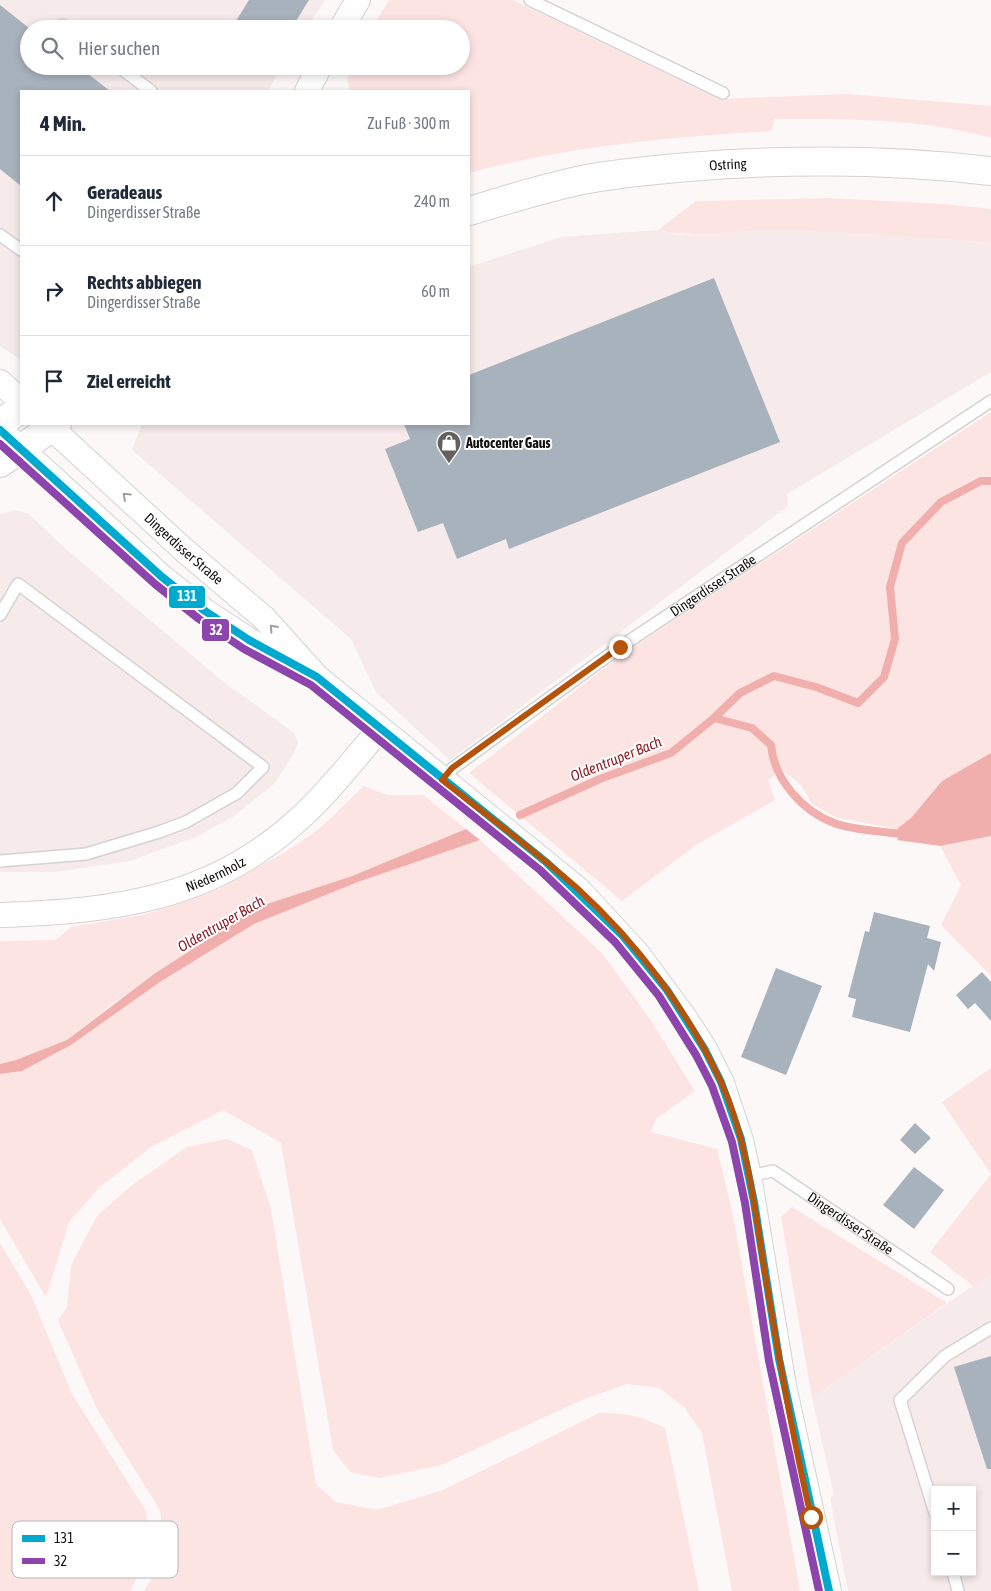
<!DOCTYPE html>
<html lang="de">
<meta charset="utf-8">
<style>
body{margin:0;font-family:"Asap Condensed",sans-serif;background:#f6f6f7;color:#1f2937}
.controls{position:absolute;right:15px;bottom:15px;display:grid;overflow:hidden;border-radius:0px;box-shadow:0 2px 8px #0003}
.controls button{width:45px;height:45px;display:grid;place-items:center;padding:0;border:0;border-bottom:1px solid #e0e1e3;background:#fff;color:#1f2937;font:25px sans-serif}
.stop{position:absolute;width:15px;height:15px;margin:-11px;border:4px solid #b45309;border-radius:50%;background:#fff}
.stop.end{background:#b45309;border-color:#fff;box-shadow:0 1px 5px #0008}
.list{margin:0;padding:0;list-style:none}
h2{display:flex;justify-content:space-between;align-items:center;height:65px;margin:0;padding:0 20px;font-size:21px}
h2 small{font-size:16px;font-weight:400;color:#747a83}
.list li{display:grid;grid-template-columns:32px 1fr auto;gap:15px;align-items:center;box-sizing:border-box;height:90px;padding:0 20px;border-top:1px solid #e0e1e3}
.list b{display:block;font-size:19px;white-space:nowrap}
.list p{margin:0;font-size:16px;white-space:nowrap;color:#747a83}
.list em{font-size:16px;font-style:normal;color:#747a83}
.icon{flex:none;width:28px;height:28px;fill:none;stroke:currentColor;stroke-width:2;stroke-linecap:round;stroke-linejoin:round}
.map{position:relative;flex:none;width:991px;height:1591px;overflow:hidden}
.search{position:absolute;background:#fff;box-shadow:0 2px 8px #0003;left:20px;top:20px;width:450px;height:55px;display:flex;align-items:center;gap:12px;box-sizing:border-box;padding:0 18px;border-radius:28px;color:#747a83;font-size:19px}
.panel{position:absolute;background:#fff;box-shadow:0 2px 8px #0003;left:20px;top:90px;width:450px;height:335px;border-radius:0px}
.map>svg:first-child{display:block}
.built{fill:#f6eaea;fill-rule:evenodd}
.green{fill:#fce4e3}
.water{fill:#f0aeac}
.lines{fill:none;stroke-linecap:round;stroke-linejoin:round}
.stream{stroke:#f0aeac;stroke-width:8}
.building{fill:#a8b2bd}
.lane-casing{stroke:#d5d2d2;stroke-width:14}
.street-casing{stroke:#d5d2d2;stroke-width:26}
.secondary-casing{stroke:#d5d2d2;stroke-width:30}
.lane{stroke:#fffefe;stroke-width:11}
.street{stroke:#fffefe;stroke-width:24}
.secondary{stroke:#fffefe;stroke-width:28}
.bus-1-casing{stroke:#fff;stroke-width:11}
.bus-2-casing{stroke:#fff;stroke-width:11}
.bus-1{stroke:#00a9ce;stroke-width:8}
.bus-2{stroke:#8e44ad;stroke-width:8}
.oneway{stroke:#a09e9e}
.route{stroke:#b45309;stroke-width:6}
.labels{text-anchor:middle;stroke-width:4;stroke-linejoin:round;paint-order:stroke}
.street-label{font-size:14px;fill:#110e0e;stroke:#fff}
.poi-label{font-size:14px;font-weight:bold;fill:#110e0e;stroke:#fff;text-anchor:start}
.water-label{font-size:15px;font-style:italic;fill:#8b1e27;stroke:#fff}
.key{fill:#fff;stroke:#b8b7b7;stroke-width:1}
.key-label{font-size:14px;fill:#110e0e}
.line-badge{stroke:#fff;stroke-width:2}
.badge-label{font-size:14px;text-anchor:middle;font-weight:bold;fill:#fff}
</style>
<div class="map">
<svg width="991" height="1591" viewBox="0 0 991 1591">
<rect width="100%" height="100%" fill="#fdf8f8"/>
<g class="built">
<polygon points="0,0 325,0 306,29 29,29 29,66 282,66 268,91 21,91 21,360 0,346"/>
<polygon points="658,230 678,235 770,230 854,231 991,243 991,372 787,494 788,506 450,760 376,692 351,639 132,450 142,424 469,424 469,267 561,237"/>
<polygon points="16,510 29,514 68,551 220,679 294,733 298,743 294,753 275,783 234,816 198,836 130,861 55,872 0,872 0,514"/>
<path d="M991 1273V1591H848L830 1498 834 1495 812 1398ZM935 1490H972V1572H935Z"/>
</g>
<g class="green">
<path d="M389 0H513L719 99 847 94 991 106V138C921 118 847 119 775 119L771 131C669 137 567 146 469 173V91H350L347 79 352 66H461V29H371Z"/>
<path d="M829 198 944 204 991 209V243C919 237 847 231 775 230 736 230 695 239 658 230L696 201Z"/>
<polygon points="991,412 991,753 942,781 911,818 897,829 835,817 812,804 801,785 782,770 768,780 775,800 696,845 622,901 469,773 624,653"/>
<polygon points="364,786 387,795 423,795 466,829 352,876 258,907 112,1004 67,1040 16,1060 0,1064 0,941 56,940 71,927 147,914 218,889 287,851 319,829"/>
<polygon points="991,836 991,976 941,925 961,885 940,846"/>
<polygon points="480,840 602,953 650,1019 695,1091 656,1119 651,1132 717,1149 733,1215 800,1591 732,1591 702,1433 684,1407 659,1388 627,1384 582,1400 441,1465 379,1478 350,1472 333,1450 281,1143 223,1110 151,1147 99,1188 69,1222 46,1297 0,1219 0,1074 22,1071 71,1045 160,982 254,924 358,882"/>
<polygon points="991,1068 991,1273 973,1286 930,1252 991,1174 942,1102"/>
<path d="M227 1139 252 1150 271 1209 316 1484 336 1502 377 1510 443 1490 599 1413C627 1413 641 1416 665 1428L699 1591H144L157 1569 164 1541 160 1510 97 1409 58 1321 67 1307 71 1265 97 1216 132 1185 187 1147Z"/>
<polygon points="792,1207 947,1303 812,1398 781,1217"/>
<polygon points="0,1243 31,1295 72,1394 146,1511 149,1537 143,1567 130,1591 0,1591"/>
</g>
<g class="water">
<polygon points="991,753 991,836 940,846 897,840 900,834 897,829 911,818 942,781"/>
<polygon points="466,829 480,840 358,882 254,924 160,982 71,1045 22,1071 0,1074 0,1064 16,1060 67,1040 154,974 258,907 352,876"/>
</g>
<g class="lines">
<g class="stream">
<polyline points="714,718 740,693 774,676 816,687 858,703 884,677 895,639 890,587 902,543 941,502 981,481 991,481"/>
<path d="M520 815 600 779 671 753 714 718 752 728 771 745C774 779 802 811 834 823 852 830 880 831 900 834L909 833"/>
</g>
</g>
<g class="building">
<polygon points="249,0 309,0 291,29 231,29"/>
<polygon points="0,5 29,28 29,66 78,66 110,91 21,91 21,186 0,169"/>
<polygon points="714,278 780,442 509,549 506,539 457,559 443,523 418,532 385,449 410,439 404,424 469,424 469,375"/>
<polygon points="874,912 930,926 927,938 941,942 934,971 928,964 910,1032 852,1017 856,999 848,997 865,931 869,932"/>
<polygon points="776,968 822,986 786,1075 741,1057"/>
<polygon points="982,972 991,982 991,1021 975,1003 968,1009 956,995"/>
<polygon points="915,1123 931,1138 915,1154 900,1140"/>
<polygon points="914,1167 944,1190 914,1229 883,1205"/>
<polygon points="991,1356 991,1469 987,1469 954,1367"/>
</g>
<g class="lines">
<defs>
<g id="lane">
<polyline points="530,0 723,93"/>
<polyline points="63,25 68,29"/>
<polyline points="118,66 151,91"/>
<polyline points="0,235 21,250"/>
<polyline points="0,615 18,584 263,767 237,793 186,822 159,832 86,854 0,861"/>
<path id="s1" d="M442 780 453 768 620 647 991 401"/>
<path id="s2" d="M749 1176 773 1171 948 1289"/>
<polyline points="935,1513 900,1400 945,1356 991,1328"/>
<polyline points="953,1572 958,1591"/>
</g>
<g id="street">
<polyline points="341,29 358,0"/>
<polyline points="307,91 320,66"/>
<polyline points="0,382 21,401"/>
<path id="s3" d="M47 424 184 550 264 618 317 677 578 889 637 953 685 1018 705 1049 722 1083 741 1140 749 1176 784 1386 829 1591"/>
<polyline points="0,430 162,577 205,611 249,640 301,668"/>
<path id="s4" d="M0 915C114 911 211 900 299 819 329 792 354 759 380 729"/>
</g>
<g id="secondary">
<path id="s5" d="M469 211C506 200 544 188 582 180 617 173 653 170 688 167 788 159 891 159 991 171"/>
<polyline points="0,423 21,409"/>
<polyline points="0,463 57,424"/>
</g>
</defs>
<use href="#lane" class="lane-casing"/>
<use href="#street" class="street-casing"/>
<use href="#secondary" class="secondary-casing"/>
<use href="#lane" class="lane"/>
<use href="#street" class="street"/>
<use href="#secondary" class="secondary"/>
<defs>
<polyline id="bus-1" points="0,430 162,577 205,611 249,640 317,677 546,862 622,935 667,990 705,1050 721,1082 741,1139 754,1202 779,1359 829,1591"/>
<polyline id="bus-2" points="0,444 155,584 199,619 244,649 311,685 540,870 615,942 659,996 696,1055 712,1086 732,1142 745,1203 769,1361 819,1591"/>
</defs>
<use href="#bus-1" class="bus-1-casing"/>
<use href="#bus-2" class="bus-2-casing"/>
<use href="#bus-1" class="bus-1"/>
<use href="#bus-2" class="bus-2"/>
</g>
<defs><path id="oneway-chevron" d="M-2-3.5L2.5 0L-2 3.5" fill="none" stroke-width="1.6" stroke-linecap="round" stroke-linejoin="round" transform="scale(1.25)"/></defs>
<g class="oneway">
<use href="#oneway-chevron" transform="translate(126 496) rotate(-137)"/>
<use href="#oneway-chevron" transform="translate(273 628) rotate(-132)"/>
</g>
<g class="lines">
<path class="route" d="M620 647 452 768 442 780C487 815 534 850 577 888 635 941 688 1010 721 1082 749 1143 755 1214 766 1279 779 1359 793 1439 811 1517"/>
</g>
<defs>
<symbol id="shop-pin" viewBox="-11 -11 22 30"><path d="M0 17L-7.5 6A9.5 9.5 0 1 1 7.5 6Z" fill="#646060" stroke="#fff"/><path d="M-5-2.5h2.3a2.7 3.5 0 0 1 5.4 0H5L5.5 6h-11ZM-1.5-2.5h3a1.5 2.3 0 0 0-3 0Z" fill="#fff"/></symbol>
</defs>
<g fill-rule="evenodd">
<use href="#shop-pin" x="435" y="429" width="28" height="38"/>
</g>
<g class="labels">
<g class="street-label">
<text dy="5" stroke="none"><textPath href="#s5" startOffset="264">Ostring</textPath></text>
<text dy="5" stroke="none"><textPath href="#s3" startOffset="185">Dingerdisser Straße</textPath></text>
<text dy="5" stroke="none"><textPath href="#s1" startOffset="334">Dingerdisser Straße</textPath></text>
<text dy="5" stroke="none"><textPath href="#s4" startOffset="221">Niedernholz</textPath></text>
<text dy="5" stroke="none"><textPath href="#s2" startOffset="118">Dingerdisser Straße</textPath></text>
</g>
<g class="poi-label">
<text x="466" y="448">Autocenter Gaus</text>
</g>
<g class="water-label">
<text transform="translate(616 759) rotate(-22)" y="5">Oldentruper Bach</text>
<text transform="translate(221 924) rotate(-30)" y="5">Oldentruper Bach</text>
</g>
</g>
<rect x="12" y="1521" width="166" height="57" rx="8" class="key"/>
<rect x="22" y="1535" width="23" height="7" fill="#00a9ce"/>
<rect x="22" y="1558" width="23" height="6" fill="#8e44ad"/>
<g class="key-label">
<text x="54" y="1543">131</text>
<text x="54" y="1566">32</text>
</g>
<g class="line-badge">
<rect x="168" y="585" width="38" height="24" rx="5" fill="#00a9ce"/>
<rect x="201" y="618" width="29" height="24" rx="5" fill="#8e44ad"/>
</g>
<g class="badge-label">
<text x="187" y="601">131</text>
<text x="216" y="635">32</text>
</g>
</svg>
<div class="controls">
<button>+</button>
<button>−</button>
</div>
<div class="stop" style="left:811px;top:1517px"></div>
<div class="stop end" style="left:620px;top:647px"></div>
<div class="search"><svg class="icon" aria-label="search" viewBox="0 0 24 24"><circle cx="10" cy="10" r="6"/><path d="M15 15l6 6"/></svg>Hier suchen</div>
<section class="panel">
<h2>4 Min.<small>Zu Fuß · 300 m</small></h2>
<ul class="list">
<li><svg class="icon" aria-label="ahead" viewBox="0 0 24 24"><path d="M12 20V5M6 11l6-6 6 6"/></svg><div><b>Geradeaus</b><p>Dingerdisser Straße</p></div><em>240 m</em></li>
<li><svg class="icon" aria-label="right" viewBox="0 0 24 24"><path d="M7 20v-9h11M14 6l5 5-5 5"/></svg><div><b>Rechts abbiegen</b><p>Dingerdisser Straße</p></div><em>60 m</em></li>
<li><svg class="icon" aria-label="arrive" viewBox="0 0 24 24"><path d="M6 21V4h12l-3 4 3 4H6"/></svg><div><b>Ziel erreicht</b></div></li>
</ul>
</section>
</div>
